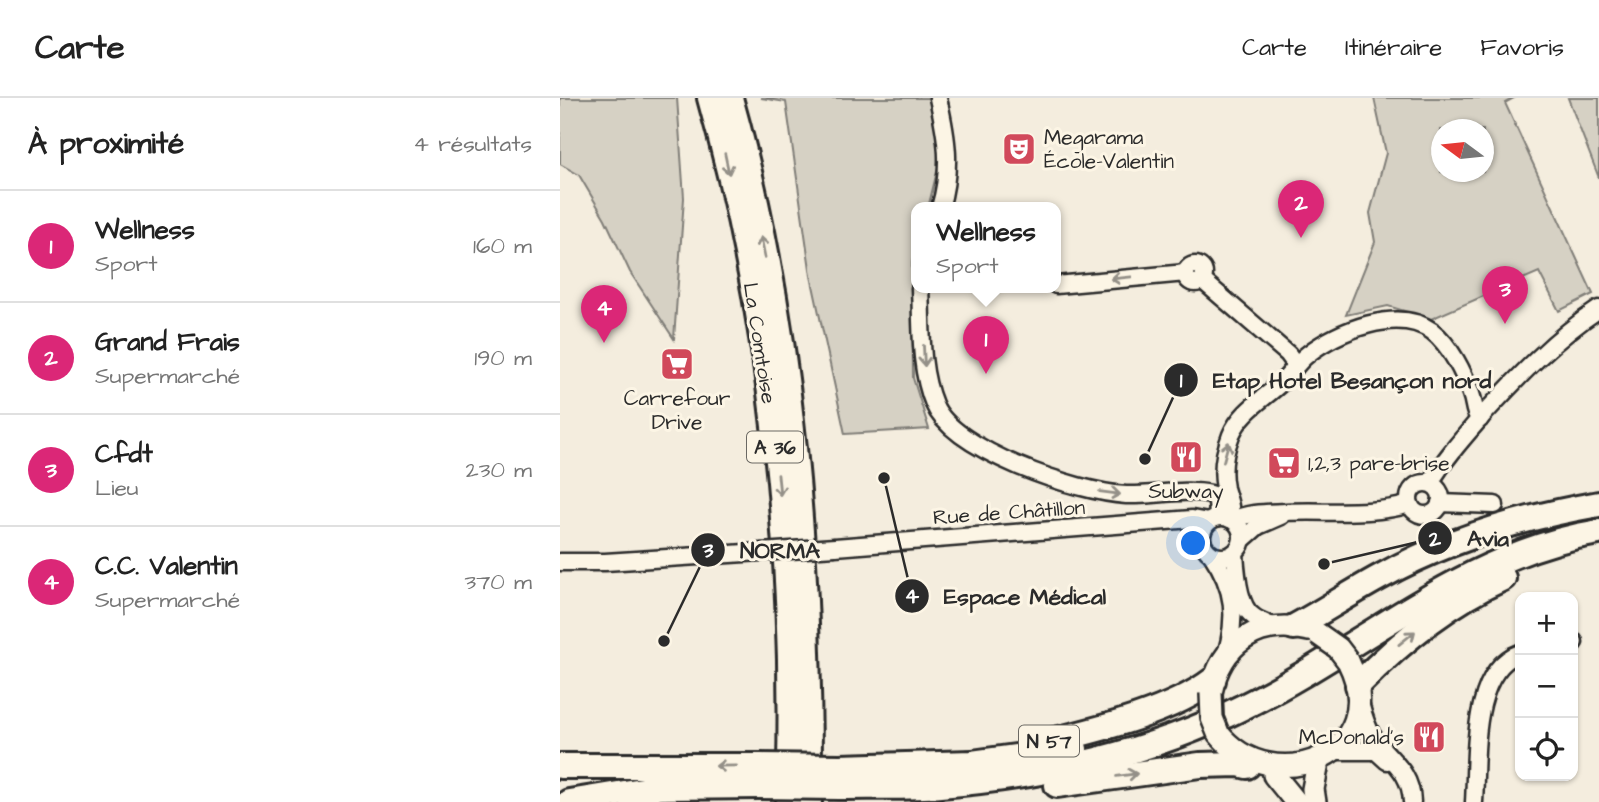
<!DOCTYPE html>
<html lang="fr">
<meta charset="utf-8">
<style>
body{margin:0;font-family:"Architects Daughter",sans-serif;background:#f2f2f2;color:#222}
.controls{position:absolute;right:21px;bottom:21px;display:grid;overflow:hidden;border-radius:14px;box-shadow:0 2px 5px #0004}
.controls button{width:63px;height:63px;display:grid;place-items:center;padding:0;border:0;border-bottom:2px solid #e0e0e0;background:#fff;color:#222;font:35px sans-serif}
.compass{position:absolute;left:871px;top:21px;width:63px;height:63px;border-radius:50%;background:#fff;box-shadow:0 2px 5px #0004;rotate:285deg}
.you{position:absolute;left:634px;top:446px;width:24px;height:24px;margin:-18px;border:5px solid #fff;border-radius:50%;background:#1a73e8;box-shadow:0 0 0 10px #1a73e833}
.badge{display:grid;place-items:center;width:46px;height:46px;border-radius:50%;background:#db2777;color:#fff;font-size:23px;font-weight:700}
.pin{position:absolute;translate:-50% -58px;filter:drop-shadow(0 2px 4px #0008)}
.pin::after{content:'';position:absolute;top:37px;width:24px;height:21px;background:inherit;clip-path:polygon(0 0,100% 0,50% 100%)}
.popup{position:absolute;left:351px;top:104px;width:150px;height:91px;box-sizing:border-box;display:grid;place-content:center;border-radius:14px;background:#fff;filter:drop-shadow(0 2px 5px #0005);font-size:23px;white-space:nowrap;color:#767676}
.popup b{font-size:26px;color:#222}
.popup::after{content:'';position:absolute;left:50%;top:100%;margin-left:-14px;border:14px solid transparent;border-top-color:#fff}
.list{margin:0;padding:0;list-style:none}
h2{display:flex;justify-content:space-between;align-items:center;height:91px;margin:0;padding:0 28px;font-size:30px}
h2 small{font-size:23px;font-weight:400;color:#767676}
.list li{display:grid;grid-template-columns:46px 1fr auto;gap:21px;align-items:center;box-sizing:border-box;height:112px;padding:0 28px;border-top:2px solid #e0e0e0}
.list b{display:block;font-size:26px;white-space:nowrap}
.list p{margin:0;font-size:23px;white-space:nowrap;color:#767676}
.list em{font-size:23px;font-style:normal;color:#767676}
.icon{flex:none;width:38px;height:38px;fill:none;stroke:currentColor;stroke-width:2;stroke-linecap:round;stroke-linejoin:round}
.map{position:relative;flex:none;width:1039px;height:704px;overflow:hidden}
header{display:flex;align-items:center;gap:42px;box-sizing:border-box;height:98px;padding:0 35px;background:#fff;border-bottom:2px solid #e0e0e0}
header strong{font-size:33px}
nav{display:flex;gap:38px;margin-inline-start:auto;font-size:24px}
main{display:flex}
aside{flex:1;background:#fff}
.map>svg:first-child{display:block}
.green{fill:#d6d1c4;stroke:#807e78;stroke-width:2;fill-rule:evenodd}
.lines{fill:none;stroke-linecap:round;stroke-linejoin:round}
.minor-casing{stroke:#2b2b2b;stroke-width:21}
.major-casing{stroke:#2b2b2b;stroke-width:26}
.highway-casing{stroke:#2b2b2b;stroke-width:30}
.minor{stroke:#fcf5e5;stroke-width:16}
.major{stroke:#fcf5e5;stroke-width:21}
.highway{stroke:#fcf5e5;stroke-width:24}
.minor-bridge-casing{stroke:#2b2b2b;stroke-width:21;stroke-linecap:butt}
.major-bridge-casing{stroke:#2b2b2b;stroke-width:26;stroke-linecap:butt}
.highway-bridge-casing{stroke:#2b2b2b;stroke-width:30;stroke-linecap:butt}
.minor-bridge{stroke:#fcf5e5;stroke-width:16}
.major-bridge{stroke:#fcf5e5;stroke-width:21}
.highway-bridge{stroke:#fcf5e5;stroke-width:24}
.oneway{stroke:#949088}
.labels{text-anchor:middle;stroke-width:6;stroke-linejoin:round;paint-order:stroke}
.shield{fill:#fcf5e5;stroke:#6a6863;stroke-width:2}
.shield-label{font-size:19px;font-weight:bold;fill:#2b2b2b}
.poi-label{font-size:21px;fill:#2b2b2b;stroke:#fcf5e5;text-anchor:start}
.street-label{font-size:21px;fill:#2b2b2b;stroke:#fcf5e5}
.leader{fill:none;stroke:#2b2b2b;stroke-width:2.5}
.callout-dot{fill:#2b2b2b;stroke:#fcf5e5;stroke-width:2.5}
.mark-label{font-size:21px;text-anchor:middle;font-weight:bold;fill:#fff}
.callout-label{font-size:23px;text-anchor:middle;font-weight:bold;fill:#2b2b2b;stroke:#fcf5e5;stroke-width:6;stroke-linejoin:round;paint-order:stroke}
</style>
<header>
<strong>Carte</strong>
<nav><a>Carte</a><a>Itinéraire</a><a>Favoris</a></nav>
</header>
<main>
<aside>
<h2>À proximité<small>4 résultats</small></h2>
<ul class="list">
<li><span class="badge">1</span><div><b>Wellness</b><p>Sport</p></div><em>160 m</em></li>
<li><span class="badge">2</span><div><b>Grand Frais</b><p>Supermarché</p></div><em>190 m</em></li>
<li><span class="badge">3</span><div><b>Cfdt</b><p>Lieu</p></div><em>230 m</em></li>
<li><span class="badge">4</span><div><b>C.C. Valentin</b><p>Supermarché</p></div><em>370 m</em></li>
</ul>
</aside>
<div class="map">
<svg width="1039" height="704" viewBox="0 0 1039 704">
<rect width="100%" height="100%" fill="#f4edde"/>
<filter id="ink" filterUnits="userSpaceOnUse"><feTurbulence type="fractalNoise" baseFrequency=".0143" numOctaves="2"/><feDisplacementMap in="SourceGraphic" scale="14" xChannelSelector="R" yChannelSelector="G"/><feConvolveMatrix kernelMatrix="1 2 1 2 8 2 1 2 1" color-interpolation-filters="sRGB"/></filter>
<g filter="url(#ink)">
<g class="green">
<polygon points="0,0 117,0 124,100 114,241 70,174 45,121 19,77 0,66"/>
<polygon points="201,0 373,0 384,45 368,110 356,110 356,150 352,165 353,280 369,331 285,336 251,178 226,4"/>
<path d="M814 0H954L945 5 1033 196 999 213 979 174 871 221 828 208 786 217 815 144 810 115 826 55ZM881 32H923V74H881Z"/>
<polygon points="1008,0 1039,0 1039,80"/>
</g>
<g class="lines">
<defs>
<g id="minor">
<path d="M378 0C387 40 392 69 380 110"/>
<circle cx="635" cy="176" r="9"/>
<polyline points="642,182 728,256 736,267"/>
<polyline points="496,187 626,175"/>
<path d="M360 190C362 228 359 270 374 306 393 353 517 394 566 397 593 398 624 390 651 396L657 402 658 419"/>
<path d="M870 385C885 360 904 339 923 317 959 278 995 240 1039 211"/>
<circle cx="865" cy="401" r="16"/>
<polyline points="880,405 935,407"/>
<circle cx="662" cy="439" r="20"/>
<path d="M670 421C672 409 668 401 665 390 661 371 664 355 671 337 681 313 704 301 722 284 732 275 737 264 748 256 777 233 838 208 872 233 890 247 904 275 911 296 915 306 913 314 920 321"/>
<path d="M673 422C690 414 708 415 726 414 767 412 810 418 850 406"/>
<polyline points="682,442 698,428 721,418"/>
<polyline points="275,449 632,421 648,424"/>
<path d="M675 455C676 472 678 508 693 518 699 523 707 525 714 529"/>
<path d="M652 457C675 491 677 519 666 557"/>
<polyline points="0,464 45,464 201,454"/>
<polyline points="1013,544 1014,544"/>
<path d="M800 605C803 616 806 627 812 637 827 661 851 671 852 704"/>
<polyline points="780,653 816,653 827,663"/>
<path d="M914 704C917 660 910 573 960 555"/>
</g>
<g id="major">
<path d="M651 595C661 545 698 520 749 532"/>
<path d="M658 635C712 704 835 655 788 563"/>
<polyline points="714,677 736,704"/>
<polyline points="755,704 753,691 757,670"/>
</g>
<g id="highway">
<path d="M150 0C214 227 237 469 229 704"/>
<path d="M170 0C234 228 250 468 249 704"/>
<path d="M734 529C764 513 792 494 822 478 889 441 964 419 1039 406"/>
<path d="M798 587C840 544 887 505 943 480"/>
<path d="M491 643C541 631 613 613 653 582"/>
<polyline points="0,668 200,668"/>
<polyline points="280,669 412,665 515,651"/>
<polyline points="497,687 640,667 679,666 687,668"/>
<path d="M280 689C313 688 347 690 380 687 487 678 589 656 685 608 803 550 905 455 1039 434"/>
<polyline points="9,704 101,689 200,688"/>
</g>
</defs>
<use href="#minor" class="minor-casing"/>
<use href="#major" class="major-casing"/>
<use href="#highway" class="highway-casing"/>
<use href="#minor" class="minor"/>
<use href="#major" class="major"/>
<use href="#highway" class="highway"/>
<defs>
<polyline id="minor-bridge" points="201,454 275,449"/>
<g id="major-bridge">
<polyline points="758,536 778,550 788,563"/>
<polyline points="651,595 652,620 658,635"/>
</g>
<g id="highway-bridge">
<polyline points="200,668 280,669"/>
<polyline points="200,688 280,689"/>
</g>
</defs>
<use href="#minor-bridge" class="minor-bridge-casing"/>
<use href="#major-bridge" class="major-bridge-casing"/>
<use href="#highway-bridge" class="highway-bridge-casing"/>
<use href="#minor-bridge" class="minor-bridge"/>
<use href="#major-bridge" class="major-bridge"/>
<use href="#highway-bridge" class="highway-bridge"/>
</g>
<defs><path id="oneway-shaft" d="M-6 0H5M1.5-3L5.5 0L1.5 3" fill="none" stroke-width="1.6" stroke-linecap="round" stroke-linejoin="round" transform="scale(1.75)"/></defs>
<g class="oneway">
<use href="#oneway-shaft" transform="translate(167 66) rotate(78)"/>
<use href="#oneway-shaft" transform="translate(203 149) rotate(-101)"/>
<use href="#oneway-shaft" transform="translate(561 180) rotate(174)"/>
<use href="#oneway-shaft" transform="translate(364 258) rotate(87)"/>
<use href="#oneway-shaft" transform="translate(666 354) rotate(-75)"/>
<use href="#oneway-shaft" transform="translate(219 387) rotate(84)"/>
<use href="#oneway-shaft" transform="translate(550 395) rotate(7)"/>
<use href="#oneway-shaft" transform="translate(847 540) rotate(-39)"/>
<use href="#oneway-shaft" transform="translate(166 668) rotate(179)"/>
<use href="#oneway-shaft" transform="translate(567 677) rotate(-8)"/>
</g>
</g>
<defs>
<symbol id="theatre-square" viewBox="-11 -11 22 22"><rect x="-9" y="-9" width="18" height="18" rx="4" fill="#d1495b" stroke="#fcf5e5"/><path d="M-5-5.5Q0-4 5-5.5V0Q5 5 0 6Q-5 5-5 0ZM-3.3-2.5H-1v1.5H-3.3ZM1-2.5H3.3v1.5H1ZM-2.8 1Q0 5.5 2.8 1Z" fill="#fff"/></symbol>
<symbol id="supermarket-square" viewBox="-11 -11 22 22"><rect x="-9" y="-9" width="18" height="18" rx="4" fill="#d1495b" stroke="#fcf5e5"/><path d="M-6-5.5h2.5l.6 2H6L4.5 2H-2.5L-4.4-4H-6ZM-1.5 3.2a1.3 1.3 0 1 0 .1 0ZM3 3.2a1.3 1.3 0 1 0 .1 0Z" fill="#fff"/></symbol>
<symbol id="restaurant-square" viewBox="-11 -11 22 22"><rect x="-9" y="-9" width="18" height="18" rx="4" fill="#d1495b" stroke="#fcf5e5"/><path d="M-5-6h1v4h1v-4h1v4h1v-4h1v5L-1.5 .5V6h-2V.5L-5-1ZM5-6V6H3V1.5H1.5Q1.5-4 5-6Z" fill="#fff"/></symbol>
</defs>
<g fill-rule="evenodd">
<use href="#theatre-square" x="440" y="32" width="38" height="38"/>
<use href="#supermarket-square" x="98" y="247" width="38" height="38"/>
<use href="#restaurant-square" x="607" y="340" width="38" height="38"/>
<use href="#supermarket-square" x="705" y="346" width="38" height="38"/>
<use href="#restaurant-square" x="850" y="620" width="38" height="38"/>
</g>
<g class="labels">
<g class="shield">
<rect x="187" y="333.5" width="56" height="31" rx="5"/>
<rect x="459" y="627.5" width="60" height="31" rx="5"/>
</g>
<g class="shield-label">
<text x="215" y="356">A 36</text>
<text x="489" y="650">N 57</text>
</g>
<g class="poi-label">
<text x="484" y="46">Megarama<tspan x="484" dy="24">École-Valentin</tspan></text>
<text x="117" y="307" text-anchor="middle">Carrefour<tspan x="117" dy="24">Drive</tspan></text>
<text x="748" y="372">1,2,3 pare-brise</text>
<text x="626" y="400" text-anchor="middle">Subway</text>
<text x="844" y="646" text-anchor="end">McDonald's</text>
</g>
<g class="street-label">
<text transform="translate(200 245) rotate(81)" y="7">La Comtoise</text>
<text transform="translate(449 414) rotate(-4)" y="7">Rue de Châtillon</text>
</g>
</g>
<path class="leader" d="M585 361L621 282M764 466L875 440M104 543L148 452M324 380L352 498"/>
<g class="callout-dot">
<circle cx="585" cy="361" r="7"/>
<circle cx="764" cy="466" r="7"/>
<circle cx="104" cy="543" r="7"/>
<circle cx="324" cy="380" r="7"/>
<circle cx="621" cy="282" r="18"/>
<circle cx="875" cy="440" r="18"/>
<circle cx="148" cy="452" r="18"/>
<circle cx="352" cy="498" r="18"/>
</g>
<g class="mark-label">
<text x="621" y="289">1</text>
<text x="875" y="448">2</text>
<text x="148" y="459">3</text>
<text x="352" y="505">4</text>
</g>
<g class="callout-label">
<text x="792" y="290">Etap Hotel Besançon nord</text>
<text x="928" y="448">Avia</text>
<text x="220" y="460">NORMA</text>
<text x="465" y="506">Espace Médical</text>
</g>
</svg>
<div class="controls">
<button>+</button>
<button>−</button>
<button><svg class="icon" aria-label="locate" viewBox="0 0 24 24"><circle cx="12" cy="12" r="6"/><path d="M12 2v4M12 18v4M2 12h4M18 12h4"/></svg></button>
</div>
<svg class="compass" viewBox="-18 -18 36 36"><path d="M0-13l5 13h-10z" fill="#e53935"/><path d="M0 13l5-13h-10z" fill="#767676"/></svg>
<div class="you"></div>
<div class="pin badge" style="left:426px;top:276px">1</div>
<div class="popup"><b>Wellness</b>Sport</div>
<div class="pin badge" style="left:741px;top:140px">2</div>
<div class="pin badge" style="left:945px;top:226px">3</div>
<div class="pin badge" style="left:44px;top:245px">4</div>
</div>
</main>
